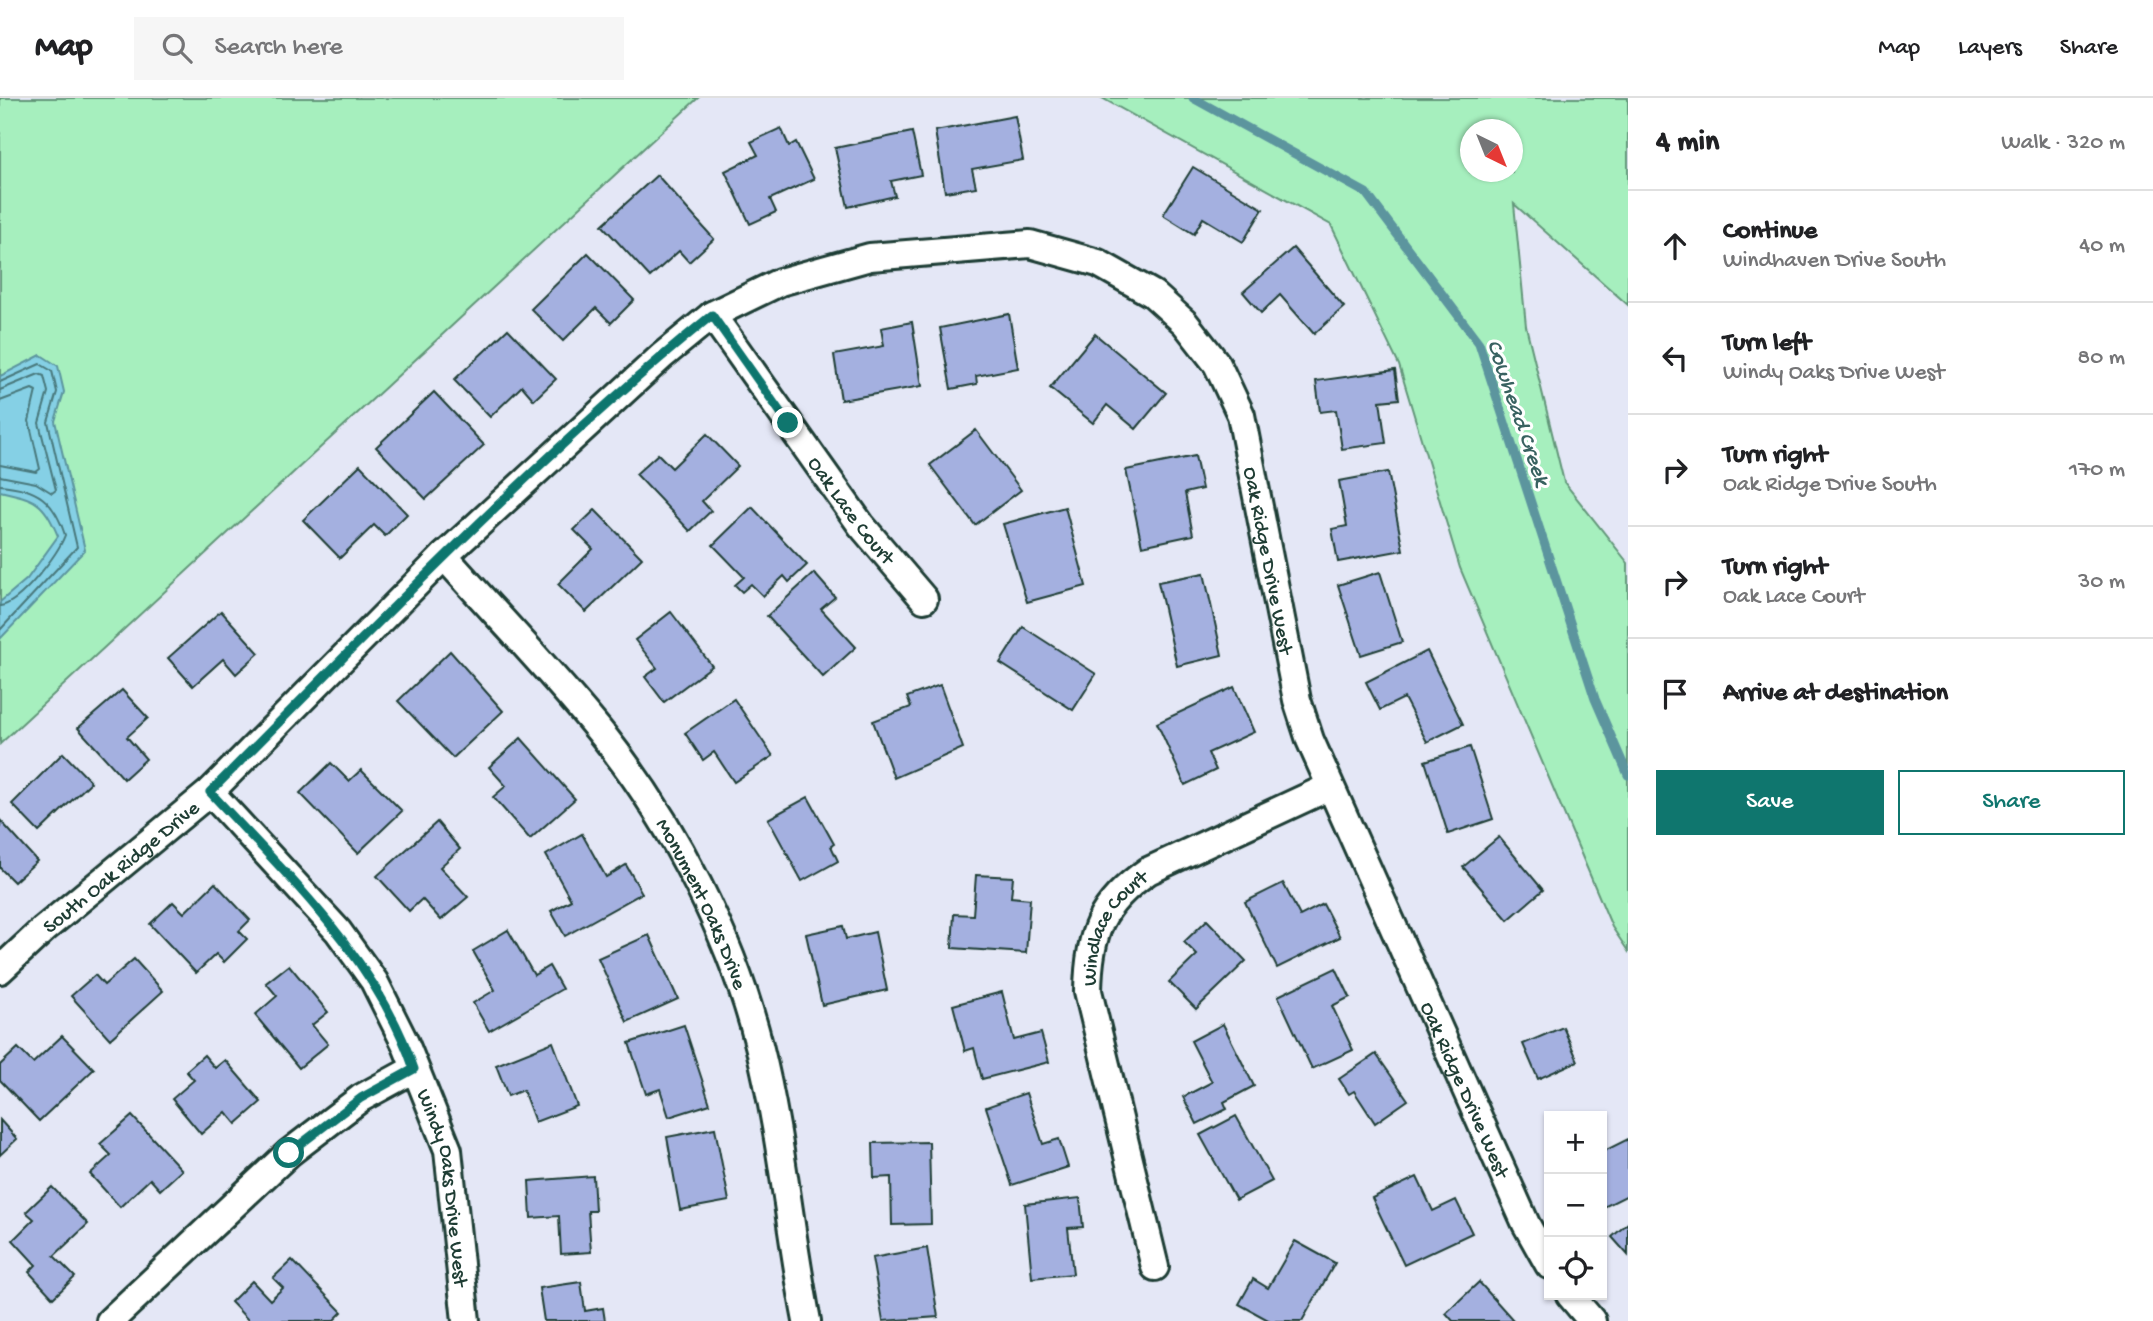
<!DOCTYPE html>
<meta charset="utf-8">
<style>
body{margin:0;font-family:"Gochi Hand",sans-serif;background:#f6f6f6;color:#202124}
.controls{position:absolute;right:21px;bottom:21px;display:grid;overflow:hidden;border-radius:0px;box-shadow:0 2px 5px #0004}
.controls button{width:63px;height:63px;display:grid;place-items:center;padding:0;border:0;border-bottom:2px solid #e0e0e0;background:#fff;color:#202124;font:35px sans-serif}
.compass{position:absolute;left:1460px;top:21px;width:63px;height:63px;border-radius:50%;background:#fff;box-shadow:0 2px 5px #0004;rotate:137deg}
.stop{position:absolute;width:21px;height:21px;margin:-16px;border:5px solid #0f766e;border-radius:50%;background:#fff}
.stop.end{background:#0f766e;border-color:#fff;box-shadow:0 2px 7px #0008}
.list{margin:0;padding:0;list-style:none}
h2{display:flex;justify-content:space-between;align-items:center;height:91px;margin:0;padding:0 28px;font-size:30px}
h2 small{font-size:23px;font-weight:400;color:#757577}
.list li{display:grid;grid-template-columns:46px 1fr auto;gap:21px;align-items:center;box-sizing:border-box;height:112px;padding:0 28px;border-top:2px solid #e0e0e0}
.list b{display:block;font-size:26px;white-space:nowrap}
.list p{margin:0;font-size:23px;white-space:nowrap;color:#757577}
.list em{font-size:23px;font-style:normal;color:#757577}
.actions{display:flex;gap:14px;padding:21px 28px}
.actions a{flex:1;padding:16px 0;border:2px solid #0f766e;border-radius:0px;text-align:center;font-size:24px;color:#0f766e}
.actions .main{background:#0f766e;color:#fff}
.icon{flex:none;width:38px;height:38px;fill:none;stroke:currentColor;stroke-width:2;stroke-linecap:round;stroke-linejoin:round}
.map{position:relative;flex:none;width:1628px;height:1223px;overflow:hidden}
header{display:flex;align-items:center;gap:42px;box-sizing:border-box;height:98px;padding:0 35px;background:#fff;border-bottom:2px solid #e0e0e0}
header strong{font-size:33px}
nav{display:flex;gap:38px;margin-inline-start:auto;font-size:24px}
.search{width:490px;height:63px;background:#f6f6f6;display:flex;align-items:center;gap:18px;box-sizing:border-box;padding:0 24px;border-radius:0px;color:#757577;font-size:26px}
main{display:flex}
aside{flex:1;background:#fff}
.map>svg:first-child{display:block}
.green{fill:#a6efbe;stroke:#629679;stroke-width:2;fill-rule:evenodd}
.water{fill:#85d0e5;stroke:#5c959e;stroke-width:2}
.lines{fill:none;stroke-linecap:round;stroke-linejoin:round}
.shore{stroke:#48787b;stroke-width:2}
.stream{stroke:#5c959e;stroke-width:9}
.building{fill:#a4b0e0;stroke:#1f3d34;stroke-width:2}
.minor-casing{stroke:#1f3d34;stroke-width:32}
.minor{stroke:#fff;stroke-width:26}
.route{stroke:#0f766e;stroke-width:9}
.labels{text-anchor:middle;stroke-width:6;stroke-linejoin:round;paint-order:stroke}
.street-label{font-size:21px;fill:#1f3d34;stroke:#fff}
.water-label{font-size:23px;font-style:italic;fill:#386260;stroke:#fff}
</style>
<header>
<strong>Map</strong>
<div class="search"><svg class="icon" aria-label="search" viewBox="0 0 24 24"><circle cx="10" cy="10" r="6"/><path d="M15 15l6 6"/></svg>Search here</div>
<nav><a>Map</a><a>Layers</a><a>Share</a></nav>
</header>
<main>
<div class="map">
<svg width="1628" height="1223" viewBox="0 0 1628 1223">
<rect width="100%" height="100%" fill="#e4e7f6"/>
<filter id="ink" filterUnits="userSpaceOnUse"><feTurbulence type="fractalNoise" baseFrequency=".0143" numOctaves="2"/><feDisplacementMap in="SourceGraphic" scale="14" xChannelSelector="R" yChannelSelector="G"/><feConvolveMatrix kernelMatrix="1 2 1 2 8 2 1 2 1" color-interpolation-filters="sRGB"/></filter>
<g filter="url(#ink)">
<g class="green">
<polygon points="0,0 698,0 0,646"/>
<path d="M1102 0H1628V207L1514 106 1526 228 1564 384 1628 465V853L1612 829 1460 470 1399 267 1331 127ZM1470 32H1512V74H1470Z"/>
</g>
<path class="water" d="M41 257 58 268 64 294 55 323 85 452 0 541V504L27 481 58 438C43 403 36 401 0 393V278Z"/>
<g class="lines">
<g class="shore">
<polyline points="0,284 40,266 52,273 57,294 48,324 77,449 0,532"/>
<polyline points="0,292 39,276 44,278 48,294 39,325 56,392 52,395 36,385 0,378"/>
<polyline points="0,303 32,291 36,293 29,323 40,371 36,374 0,367"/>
<path d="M0 387C37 390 54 402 65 437 58 456 20 506 0 508"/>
</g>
<polyline class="stream" points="1193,0 1366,95 1479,245 1595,601 1628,677"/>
</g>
<g class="building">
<polygon points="1015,18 1023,62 972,71 976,89 945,94 935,33"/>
<polygon points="781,30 789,48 796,44 814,81 770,101 776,114 750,126 725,73 758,57 751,44"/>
<polygon points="912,34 921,77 891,83 895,98 848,109 835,50"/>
<polygon points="1193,69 1263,111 1243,144 1203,120 1194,136 1163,117"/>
<polygon points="657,77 714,141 689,164 679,153 650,179 602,127"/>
<polygon points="1293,150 1344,209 1314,236 1280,197 1261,215 1243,194"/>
<polygon points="588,155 634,202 611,225 596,210 563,243 531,211"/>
<polygon points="1009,216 1018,270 976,278 977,286 951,291 940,230"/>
<polygon points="912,224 922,288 841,302 834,257 884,248 881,230"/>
<polygon points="508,231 556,281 534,302 522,288 490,319 454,282"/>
<polygon points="1095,236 1166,295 1136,331 1107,307 1093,325 1050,290"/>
<polygon points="1395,272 1399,301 1380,303 1386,345 1342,351 1336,312 1320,314 1316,283"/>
<polygon points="434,294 484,347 426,401 376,349"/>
<polygon points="976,332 1021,392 975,427 930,367"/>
<polygon points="707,336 738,368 702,403 711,413 690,433 636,376 658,356 672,370"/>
<polygon points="1195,358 1202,391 1185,395 1193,437 1142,448 1126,372"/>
<polygon points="360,367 407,416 385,438 374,427 340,460 303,422"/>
<polygon points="1388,374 1403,452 1338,464 1332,431 1347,428 1339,383"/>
<polygon points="752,409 807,467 789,484 784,478 763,498 751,486 742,494 735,487 744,479 713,447"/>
<polygon points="1065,409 1086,488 1027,504 1003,426"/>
<polygon points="595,412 642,460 586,514 558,486 593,451 574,432"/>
<polygon points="1380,474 1402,544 1361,557 1338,487"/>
<polygon points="814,475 835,499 821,511 856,549 823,579 767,518"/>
<polygon points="1204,475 1222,557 1177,568 1158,484"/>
<polygon points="221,513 259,555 236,576 223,561 193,588 168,560"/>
<polygon points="671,514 712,568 664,604 645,579 657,570 635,542"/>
<polygon points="1023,529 1096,576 1073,612 1000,565"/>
<polygon points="450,553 503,613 453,660 398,603"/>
<polygon points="1427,553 1463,626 1427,644 1404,600 1380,612 1366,584"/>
<polygon points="940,587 963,650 894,680 873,623 911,609 907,599"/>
<polygon points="1234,589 1254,634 1208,655 1216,672 1185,687 1157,625"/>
<polygon points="122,592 148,620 127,639 146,661 124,681 78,630"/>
<polygon points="734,601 773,658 734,684 714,654 703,662 685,635"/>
<polygon points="521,640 575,701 530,741 493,699 506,688 489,669"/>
<polygon points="1470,649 1493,721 1448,736 1425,663"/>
<polygon points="63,655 91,684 39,734 12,706"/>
<polygon points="331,665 349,683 361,672 402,713 358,755 300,695"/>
<polygon points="808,699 834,746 831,748 838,763 802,783 768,721"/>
<polygon points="0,722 37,763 14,784 0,770"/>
<polygon points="437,724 460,751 440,769 468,799 441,822 422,801 409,813 377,778"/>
<polygon points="582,736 606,779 626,767 642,795 565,838 551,813 571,802 546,757"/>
<polygon points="1499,739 1543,792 1508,822 1463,769"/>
<polygon points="976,777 1013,779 1011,799 1030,801 1026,855 952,850 954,816 973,817"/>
<polygon points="215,785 250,822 239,833 247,841 224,864 216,856 196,875 150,826 173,804 184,815"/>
<polygon points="1283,785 1300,818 1323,806 1340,839 1277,870 1245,804"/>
<polygon points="1207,822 1246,863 1196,911 1169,884 1197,857 1184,844"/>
<polygon points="843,828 846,841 875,834 887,892 822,907 806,836"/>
<polygon points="508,832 534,877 549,868 562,891 489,933 473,905 495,892 473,853"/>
<polygon points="649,837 678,901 627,924 598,860"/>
<polygon points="134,861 163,893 110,941 71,898 95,877 104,887"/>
<polygon points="289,867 328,914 312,927 328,946 299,970 255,917 277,898 266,885"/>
<polygon points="1336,870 1350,899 1332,908 1353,952 1312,971 1278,898"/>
<polygon points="1002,894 1014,942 1041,935 1049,964 982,981 974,950 965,953 953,907"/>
<polygon points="1223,926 1254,988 1224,1004 1227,1011 1197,1026 1183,999 1212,984 1191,943"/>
<polygon points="684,927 710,1006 669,1019 660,991 646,996 629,945"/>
<polygon points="1563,929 1578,963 1538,981 1523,946"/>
<polygon points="62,938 94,971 39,1023 0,982 0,967 18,950 33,965"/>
<polygon points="553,944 577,1008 535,1024 523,992 508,998 496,967"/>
<polygon points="1376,956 1408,1002 1375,1025 1354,993 1349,996 1339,981"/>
<polygon points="204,957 215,970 225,962 261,1004 236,1026 226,1014 201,1036 172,1001 194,982 186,973"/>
<polygon points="1026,995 1043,1046 1059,1041 1068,1069 1012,1087 986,1009"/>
<polygon points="132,1018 182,1072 160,1092 150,1081 120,1109 90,1076 111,1057 100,1046"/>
<polygon points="1236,1018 1272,1083 1236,1102 1200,1037"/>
<polygon points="0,1022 17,1041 0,1057"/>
<polygon points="715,1030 729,1103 680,1112 667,1039"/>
<polygon points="1628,1041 1628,1097 1602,1110 1602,1054"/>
<polygon points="929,1044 931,1126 892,1127 891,1079 874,1080 873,1045"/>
<polygon points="593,1078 595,1113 588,1113 591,1154 561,1156 559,1118 531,1120 529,1083"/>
<polygon points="1417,1079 1433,1113 1456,1102 1472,1135 1404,1167 1372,1100"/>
<polygon points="52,1089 88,1126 54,1158 75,1179 53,1200 29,1174 36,1167 13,1142 34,1121 26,1114"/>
<polygon points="1080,1100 1083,1129 1068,1130 1073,1176 1032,1180 1025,1106"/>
<polygon points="1628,1125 1628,1157 1612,1139"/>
<polygon points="1295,1143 1335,1165 1302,1223 1270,1223 1239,1206 1253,1181 1268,1190"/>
<polygon points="927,1150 938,1219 883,1223 872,1160"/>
<polygon points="292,1162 342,1214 333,1223 249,1223 231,1204 252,1183 270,1202 283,1190 273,1180"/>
<polygon points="581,1184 585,1213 603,1210 605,1223 544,1223 539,1190"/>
<polygon points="1479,1184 1514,1223 1453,1223 1446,1215"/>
</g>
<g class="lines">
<defs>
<g id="minor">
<path id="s1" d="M712 217 861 427 924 501"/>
<path id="s2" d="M444 458C498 519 555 577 606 641 674 727 732 840 759 947 782 1038 789 1131 807 1223"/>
<path id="s3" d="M210 694 338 833 374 883 405 945 448 1052 466 1223"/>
<path id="s4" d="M0 872 44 831 210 694 444 458 662 258 712 217 780 184 870 159 1030 146 1098 165 1153 196 1185 225 1217 266 1241 317 1297 602 1310 642 1526 1126 1549 1167"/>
<path id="s5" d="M1155 1169 1088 893C1089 835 1100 806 1148 773L1329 689"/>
<polyline points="1570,1197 1592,1223"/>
<polyline points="110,1223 289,1055 361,1000 414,971"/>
</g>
</defs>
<use href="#minor" class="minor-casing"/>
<use href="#minor" class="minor"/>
</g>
</g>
<g class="lines" filter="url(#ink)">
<path class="route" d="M289 1055 361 1000 414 971C376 859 288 779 210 694 372 531 533 362 712 217L788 325"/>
</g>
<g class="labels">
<g class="street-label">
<text dy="7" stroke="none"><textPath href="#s1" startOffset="240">Oak Lace Court</textPath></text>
<text dy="7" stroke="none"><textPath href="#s4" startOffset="1731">Oak Ridge Drive West</textPath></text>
<text dy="7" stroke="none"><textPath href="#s4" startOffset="159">South Oak Ridge Drive</textPath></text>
<text dy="7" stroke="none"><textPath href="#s2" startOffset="436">Monument Oaks Drive</textPath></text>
<text dy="7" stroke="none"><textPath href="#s5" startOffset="355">Windlace Court</textPath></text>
<text dy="7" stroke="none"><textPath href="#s4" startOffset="2298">Oak Ridge Drive West</textPath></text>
<text dy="7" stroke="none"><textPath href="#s3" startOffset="471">Windy Oaks Drive West</textPath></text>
</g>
<g class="water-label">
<text transform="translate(1520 314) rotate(71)" y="8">Cowhead Creek</text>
</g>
</g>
</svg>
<div class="controls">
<button>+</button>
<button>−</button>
<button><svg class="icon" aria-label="locate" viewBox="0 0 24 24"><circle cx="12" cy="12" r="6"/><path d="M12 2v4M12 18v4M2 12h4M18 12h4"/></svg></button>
</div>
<svg class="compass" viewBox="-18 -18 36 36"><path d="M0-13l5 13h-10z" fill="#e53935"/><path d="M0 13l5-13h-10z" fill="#757577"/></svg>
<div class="stop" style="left:289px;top:1055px"></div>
<div class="stop end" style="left:788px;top:325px"></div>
</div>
<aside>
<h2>4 min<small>Walk · 320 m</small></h2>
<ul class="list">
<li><svg class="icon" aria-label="ahead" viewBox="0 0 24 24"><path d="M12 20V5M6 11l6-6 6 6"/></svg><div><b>Continue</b><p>Windhaven Drive South</p></div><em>40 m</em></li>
<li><svg class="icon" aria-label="left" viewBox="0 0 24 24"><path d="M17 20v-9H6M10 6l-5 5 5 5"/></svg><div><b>Turn left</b><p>Windy Oaks Drive West</p></div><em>80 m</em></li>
<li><svg class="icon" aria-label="right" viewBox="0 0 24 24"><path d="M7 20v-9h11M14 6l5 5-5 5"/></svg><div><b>Turn right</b><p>Oak Ridge Drive South</p></div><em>170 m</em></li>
<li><svg class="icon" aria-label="right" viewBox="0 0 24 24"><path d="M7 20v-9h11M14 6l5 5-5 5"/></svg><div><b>Turn right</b><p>Oak Lace Court</p></div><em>30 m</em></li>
<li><svg class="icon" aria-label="arrive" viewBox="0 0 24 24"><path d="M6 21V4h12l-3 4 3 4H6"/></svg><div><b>Arrive at destination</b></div></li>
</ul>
<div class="actions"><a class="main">Save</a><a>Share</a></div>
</aside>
</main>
